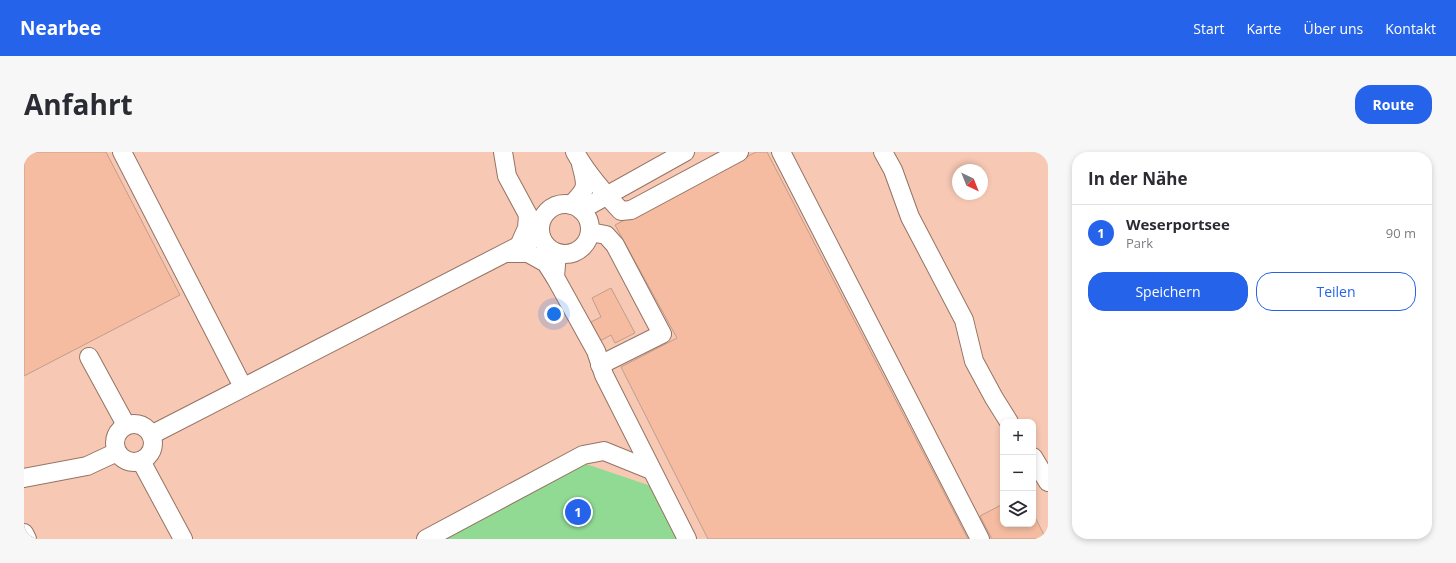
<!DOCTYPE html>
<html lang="de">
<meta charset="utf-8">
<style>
body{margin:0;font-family:"Open Sans",sans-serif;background:#f7f7f7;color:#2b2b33}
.controls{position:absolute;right:12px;bottom:12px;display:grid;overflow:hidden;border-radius:8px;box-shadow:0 2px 6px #0003}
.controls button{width:36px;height:36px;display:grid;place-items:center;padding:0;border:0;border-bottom:1px solid #e1e1e2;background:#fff;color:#2b2b33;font:20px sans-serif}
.compass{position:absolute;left:928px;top:12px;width:36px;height:36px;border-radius:50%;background:#fff;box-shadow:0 2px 6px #0003;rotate:137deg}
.you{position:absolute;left:530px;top:162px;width:14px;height:14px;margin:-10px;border:3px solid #fff;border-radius:50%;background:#1a73e8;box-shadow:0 0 0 6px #1a73e833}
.badge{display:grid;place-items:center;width:26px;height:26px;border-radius:50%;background:#2563eb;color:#fff;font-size:13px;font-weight:700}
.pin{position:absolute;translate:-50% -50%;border:2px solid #fff;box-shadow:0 1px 4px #0006}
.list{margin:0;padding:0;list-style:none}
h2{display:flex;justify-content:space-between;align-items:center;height:52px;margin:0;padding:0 16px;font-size:17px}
h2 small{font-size:13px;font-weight:400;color:#7c7c81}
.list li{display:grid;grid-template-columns:26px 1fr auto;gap:12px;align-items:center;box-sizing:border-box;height:56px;padding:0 16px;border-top:1px solid #e1e1e2}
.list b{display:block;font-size:15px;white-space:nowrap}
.list p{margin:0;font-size:13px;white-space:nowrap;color:#7c7c81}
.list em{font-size:13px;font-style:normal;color:#7c7c81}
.actions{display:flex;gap:8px;padding:12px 16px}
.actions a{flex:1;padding:9px 0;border:1px solid #2563eb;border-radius:16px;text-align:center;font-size:14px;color:#2563eb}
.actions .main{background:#2563eb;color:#fff}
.icon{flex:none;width:22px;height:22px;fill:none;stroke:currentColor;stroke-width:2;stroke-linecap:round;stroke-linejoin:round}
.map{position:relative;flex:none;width:1024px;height:387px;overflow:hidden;border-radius:16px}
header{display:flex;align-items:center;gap:24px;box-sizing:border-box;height:56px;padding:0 20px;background:#2563eb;color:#fff}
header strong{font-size:19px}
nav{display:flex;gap:22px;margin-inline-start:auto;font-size:14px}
.intro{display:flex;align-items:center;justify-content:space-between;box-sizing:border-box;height:96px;padding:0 24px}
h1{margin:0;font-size:28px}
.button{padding:10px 18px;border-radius:16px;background:#2563eb;color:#fff;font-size:14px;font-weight:700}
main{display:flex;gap:24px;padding:0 24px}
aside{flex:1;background:#fff;border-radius:16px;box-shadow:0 2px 6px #0003}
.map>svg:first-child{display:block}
.built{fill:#f7c9b4;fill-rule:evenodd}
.green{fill:#91da94}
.building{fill:#f5bca1;stroke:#c19d8b}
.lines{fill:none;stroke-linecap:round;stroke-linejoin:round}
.minor-casing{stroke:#967363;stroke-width:20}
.minor{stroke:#fff;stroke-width:18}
</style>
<header>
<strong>Nearbee</strong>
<nav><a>Start</a><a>Karte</a><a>Über uns</a><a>Kontakt</a></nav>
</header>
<div class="intro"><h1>Anfahrt</h1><a class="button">Route</a></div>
<main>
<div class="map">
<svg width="1024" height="387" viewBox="0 0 1024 387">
<rect width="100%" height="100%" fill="#fbd5c3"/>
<path class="built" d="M0 0H1024V387H0ZM934 18H958V42H934ZM979 270H1009V372H979Z"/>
<polygon class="green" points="562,312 627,334 654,387 415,387"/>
<g class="building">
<polygon points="0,0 82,0 156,143 0,224"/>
<polygon points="732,0 743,0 944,387 684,387 597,215 653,186 591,73"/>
<polygon points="587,136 611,181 591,191 587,183 576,189 567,170 577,165 568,146"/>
<polygon points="979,352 979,372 1009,372 1009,361 1022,387 968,387 956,364"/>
</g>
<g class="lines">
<defs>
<g id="minor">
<polyline points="98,0 219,235"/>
<polyline points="479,0 483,24 504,63 503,76 495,94"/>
<path d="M551 0C563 22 580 41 597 59L607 58 715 0"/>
<polyline points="757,0 956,387"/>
<polyline points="859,0 869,18 886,65 940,168 950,209 970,246 985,270"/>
<circle cx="541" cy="77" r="25"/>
<path d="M547 53C564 36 563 35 557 12"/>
<polyline points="557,58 661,0"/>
<polyline points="566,80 582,83 591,93 638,182 576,213"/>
<polyline points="482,101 504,101 522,111 531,125"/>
<polyline points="533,101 531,125 572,199 580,223 663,387"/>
<polyline points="65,205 102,273"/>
<circle cx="110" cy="291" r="19"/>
<polyline points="127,283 516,83"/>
<polyline points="1009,305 1024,330"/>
<polyline points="117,309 159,387"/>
<polyline points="0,326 63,314 93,300"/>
<polyline points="0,381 3,387"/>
<polyline points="402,387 559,303 580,299 627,318"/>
</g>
</defs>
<use href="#minor" class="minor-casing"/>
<use href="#minor" class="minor"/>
</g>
</svg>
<div class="controls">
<button>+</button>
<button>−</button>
<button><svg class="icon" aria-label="layers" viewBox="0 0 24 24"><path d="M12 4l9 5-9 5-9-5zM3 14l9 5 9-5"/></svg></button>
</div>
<svg class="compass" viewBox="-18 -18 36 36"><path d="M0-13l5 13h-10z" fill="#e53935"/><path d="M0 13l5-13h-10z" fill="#7c7c81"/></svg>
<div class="you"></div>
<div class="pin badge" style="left:554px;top:360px">1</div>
</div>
<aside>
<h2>In der Nähe<small></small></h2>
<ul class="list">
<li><span class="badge">1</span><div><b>Weserportsee</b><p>Park</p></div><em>90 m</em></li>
</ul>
<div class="actions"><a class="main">Speichern</a><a>Teilen</a></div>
</aside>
</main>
